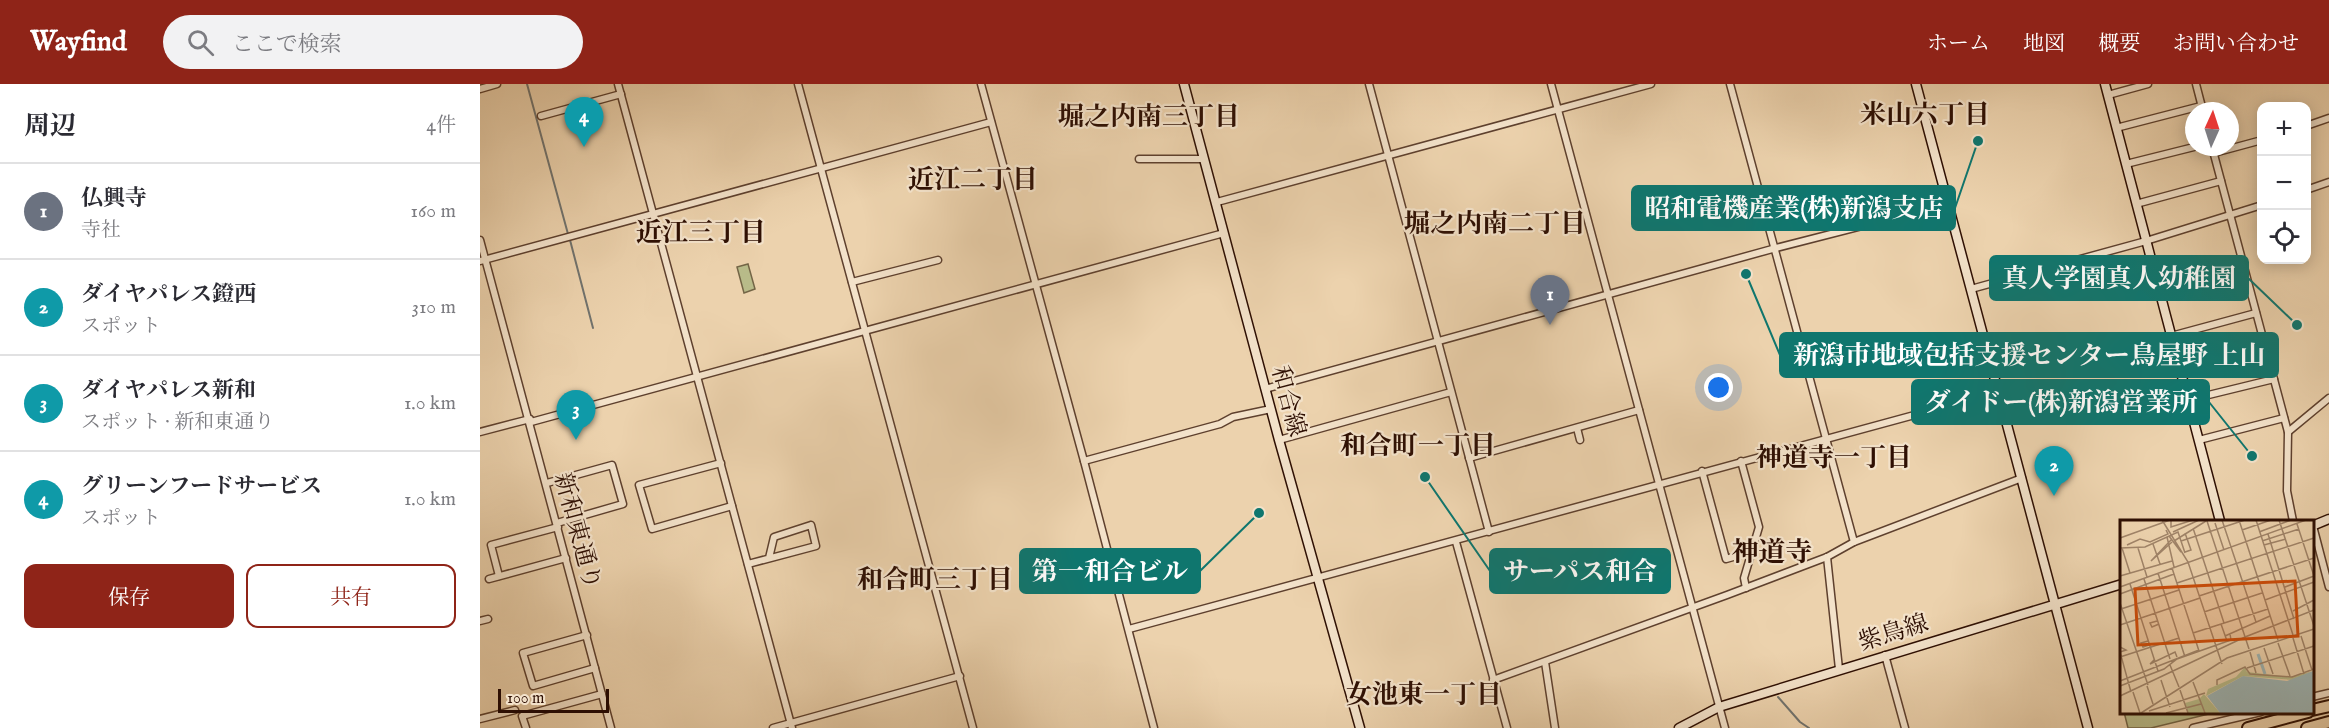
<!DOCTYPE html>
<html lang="ja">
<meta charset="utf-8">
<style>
body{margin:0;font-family:"IM FELL English","Noto Serif JP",serif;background:#f2f2f3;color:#2b2b33}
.controls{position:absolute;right:18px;top:18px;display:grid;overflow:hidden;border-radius:12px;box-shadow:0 3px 15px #0003}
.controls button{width:54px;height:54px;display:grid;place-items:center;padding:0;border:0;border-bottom:2px solid #e1e1e2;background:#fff;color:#2b2b33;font:30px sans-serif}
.compass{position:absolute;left:1705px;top:18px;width:54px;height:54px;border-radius:50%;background:#fff;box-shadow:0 3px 15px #0003;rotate:3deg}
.scale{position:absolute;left:18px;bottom:15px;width:111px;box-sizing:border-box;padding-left:6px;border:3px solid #2e0f03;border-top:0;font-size:16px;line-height:21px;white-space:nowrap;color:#2e0f03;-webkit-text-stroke:4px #f3e2ca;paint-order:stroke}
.you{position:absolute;left:1239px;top:304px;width:21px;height:21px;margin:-15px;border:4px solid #fff;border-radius:50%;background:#1a73e8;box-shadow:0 0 0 9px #1a73e833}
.badge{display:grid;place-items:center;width:39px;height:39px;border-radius:50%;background:#8f2418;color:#fff;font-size:20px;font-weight:700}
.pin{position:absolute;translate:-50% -50px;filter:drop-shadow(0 2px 3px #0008)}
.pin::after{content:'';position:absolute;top:32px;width:21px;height:18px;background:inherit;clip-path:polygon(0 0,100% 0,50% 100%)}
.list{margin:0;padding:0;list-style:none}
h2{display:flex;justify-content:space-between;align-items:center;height:78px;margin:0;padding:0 24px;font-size:26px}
h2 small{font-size:20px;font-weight:400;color:#7c7c81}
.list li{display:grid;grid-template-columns:39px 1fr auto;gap:18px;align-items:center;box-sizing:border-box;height:96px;padding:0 24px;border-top:2px solid #e1e1e2}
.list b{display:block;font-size:22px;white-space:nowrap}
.list p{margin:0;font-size:20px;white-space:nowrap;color:#7c7c81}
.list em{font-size:20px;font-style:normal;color:#7c7c81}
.actions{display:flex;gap:12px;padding:18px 24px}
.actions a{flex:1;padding:14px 0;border:2px solid #8f2418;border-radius:12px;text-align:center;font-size:21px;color:#8f2418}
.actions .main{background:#8f2418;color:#fff}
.icon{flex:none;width:33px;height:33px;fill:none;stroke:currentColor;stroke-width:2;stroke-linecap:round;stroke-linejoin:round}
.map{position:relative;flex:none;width:1849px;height:644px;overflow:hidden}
header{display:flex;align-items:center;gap:36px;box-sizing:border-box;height:84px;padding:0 30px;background:#8f2418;color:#fff}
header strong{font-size:28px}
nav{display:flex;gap:33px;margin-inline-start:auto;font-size:21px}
.search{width:420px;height:54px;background:#f2f2f3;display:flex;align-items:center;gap:15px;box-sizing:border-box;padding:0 21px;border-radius:33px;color:#7c7c81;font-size:22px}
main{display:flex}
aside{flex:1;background:#fff}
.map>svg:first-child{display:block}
.pitch{fill:#b8bb89;stroke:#736546;stroke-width:1.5}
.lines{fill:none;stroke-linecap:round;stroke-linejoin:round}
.stream{stroke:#71736e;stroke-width:2}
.street-casing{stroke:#5e402e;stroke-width:9}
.secondary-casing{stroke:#2e0f03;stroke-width:11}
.highway-casing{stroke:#2e0f03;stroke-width:14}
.street{stroke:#f3e2ca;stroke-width:6}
.secondary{stroke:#f3e2ca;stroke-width:8}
.highway{stroke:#ecd2ad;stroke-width:10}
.labels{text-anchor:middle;stroke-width:4.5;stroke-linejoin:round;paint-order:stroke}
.street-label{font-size:24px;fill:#2e0f03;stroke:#f3e2ca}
.neighbourhood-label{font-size:26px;font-weight:bold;fill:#2e0f03;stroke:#f3e2ca}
.quarter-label{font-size:27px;font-weight:bold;fill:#2e0f03;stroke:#f3e2ca}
.inset-river{fill:none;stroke:#9db5b5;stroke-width:3}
.inset-road{fill:none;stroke:#a08469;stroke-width:1.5}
.view{fill:#cc4e0b;fill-opacity:0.15;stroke:#cc4e0b;stroke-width:3}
.inset-edge{fill:none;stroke:#2e0f03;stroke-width:3}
.leader{fill:none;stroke:#0f766e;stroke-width:2}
.callout-dot{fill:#0f766e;stroke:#f3e2ca;stroke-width:2}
.callout{fill:#0f766e;stroke:#0f766e;stroke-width:2}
.callout-label{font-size:26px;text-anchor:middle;font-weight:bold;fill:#fff}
</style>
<header>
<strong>Wayfind</strong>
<div class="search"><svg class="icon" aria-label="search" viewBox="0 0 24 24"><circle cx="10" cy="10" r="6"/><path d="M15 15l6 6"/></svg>ここで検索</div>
<nav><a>ホーム</a><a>地図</a><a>概要</a><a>お問い合わせ</a></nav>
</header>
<main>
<aside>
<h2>周辺<small>4件</small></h2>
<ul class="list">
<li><span class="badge" style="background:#6b7280">1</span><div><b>仏興寺</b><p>寺社</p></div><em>160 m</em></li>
<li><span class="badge" style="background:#0f9aa8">2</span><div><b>ダイヤパレス鐙西</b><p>スポット</p></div><em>310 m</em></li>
<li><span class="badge" style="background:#0f9aa8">3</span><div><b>ダイヤパレス新和</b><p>スポット · 新和東通り</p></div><em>1.0 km</em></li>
<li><span class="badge" style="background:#0f9aa8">4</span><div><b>グリーンフードサービス</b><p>スポット</p></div><em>1.0 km</em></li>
</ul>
<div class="actions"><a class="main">保存</a><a>共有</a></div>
</aside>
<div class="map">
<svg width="1849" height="644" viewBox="0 0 1849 644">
<rect width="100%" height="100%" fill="#ecd2ad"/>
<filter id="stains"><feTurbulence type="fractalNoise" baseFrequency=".00333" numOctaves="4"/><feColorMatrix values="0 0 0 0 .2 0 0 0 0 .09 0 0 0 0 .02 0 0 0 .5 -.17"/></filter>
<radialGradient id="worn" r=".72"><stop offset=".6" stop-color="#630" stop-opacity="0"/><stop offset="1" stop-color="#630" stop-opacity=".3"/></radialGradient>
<g class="pitch">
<polygon points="268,180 275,205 264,209 257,183"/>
<polygon points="1644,628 1737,628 1671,644 1648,644"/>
</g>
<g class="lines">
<g class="stream">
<polyline points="47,0 88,150"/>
<polyline points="90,156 113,244"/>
<polyline points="1298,613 1320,638 1329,644"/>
</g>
<defs>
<g id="street">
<polyline points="138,0 312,644"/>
<polyline points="318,0 493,644"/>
<polyline points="501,0 604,377 674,644"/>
<polyline points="889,0 1009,448"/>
<polyline points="1071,0 1245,644"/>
<polyline points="1250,0 1374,458"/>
<polyline points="1716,0 1723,27"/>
<polyline points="0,5 17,0"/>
<polyline points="1628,11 1668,0"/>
<polyline points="61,32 141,10"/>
<polyline points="1826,42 1849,34"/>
<polyline points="1636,44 1721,22"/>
<polyline points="1732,63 1808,348 1807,407 1813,437"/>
<polyline points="1734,69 1782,56"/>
<polyline points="659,75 723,75"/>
<polyline points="1646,80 1714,63"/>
<polyline points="1826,106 1849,98"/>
<polyline points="737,118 1171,0"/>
<polyline points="1656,120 1741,97"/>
<polyline points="0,156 131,644"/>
<polyline points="0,177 511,38"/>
<polyline points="372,198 458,176"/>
<polyline points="1491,205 1666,157 1782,121"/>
<polyline points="1691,252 1776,229"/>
<polyline points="1700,286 1786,265"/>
<polyline points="785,305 1296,164 1468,120"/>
<polyline points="1708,316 1794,295"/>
<polyline points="51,338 744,149"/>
<polyline points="1097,344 1100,356"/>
<polyline points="0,348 50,335"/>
<polyline points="1808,348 1849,314"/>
<polyline points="799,356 971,308"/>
<polyline points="1719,356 1804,334"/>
<polyline points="989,374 1159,326"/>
<polyline points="604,377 740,340 753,333 791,325"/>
<polyline points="1261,377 1279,443 1264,494 1266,504"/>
<polyline points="241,379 159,401 172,445 252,422"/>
<polyline points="1222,387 1246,475 1271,468"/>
<polyline points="67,399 132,381 143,420 77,439"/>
<polyline points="1833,442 1849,503"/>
<polyline points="976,458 1027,644"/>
<polyline points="1347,473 1359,585"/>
<polyline points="268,480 336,462 331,441 294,453 289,474"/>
<polyline points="19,492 11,461 78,443"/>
<polyline points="9,495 86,474"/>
<polyline points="0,537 8,535"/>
<polyline points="649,545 1519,308"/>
<polyline points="107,551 43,569 53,602 115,584"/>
<polyline points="1405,571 1425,644"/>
<polyline points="1065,578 1075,644"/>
<polyline points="1013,596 1247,511 1347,473 1374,458 1542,394"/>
<polyline points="1832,613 1849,609"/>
<polyline points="0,635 35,626"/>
<polyline points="46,644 42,632 122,610"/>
<polyline points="293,644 480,592"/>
<polyline points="1713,644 1781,628"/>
</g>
<g id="secondary">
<polyline points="704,0 799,356 880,644"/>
<polyline points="1436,0 1608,644"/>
<polyline points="1625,0 1740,437"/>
<polyline points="1832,442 1849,435"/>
<polyline points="1199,644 1239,623 1642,500"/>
</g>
<g id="highway">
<polyline points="1832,626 1849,622"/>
<polyline points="1768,644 1828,628"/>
<polyline points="1827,644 1849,638"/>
</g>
</defs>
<use href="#street" class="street-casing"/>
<use href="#secondary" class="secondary-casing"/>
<use href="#highway" class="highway-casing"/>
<use href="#street" class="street"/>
<use href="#secondary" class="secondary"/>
<use href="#highway" class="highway"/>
</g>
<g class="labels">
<g class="street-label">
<text transform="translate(809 317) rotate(75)" y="8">和合線</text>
<text transform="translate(98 447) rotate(75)" y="8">新和東通り</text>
<text transform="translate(1413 548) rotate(-17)" y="8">紫鳥線</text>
</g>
<g class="neighbourhood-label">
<text x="1445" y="39">米山六丁目</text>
<text x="669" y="41">堀之内南三丁目</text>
<text x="493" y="104">近江二丁目</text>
<text x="1015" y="148">堀之内南二丁目</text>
<text x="221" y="157">近江三丁目</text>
<text x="938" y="370">和合町一丁目</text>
<text x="1354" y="382">神道寺一丁目</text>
<text x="455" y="504">和合町三丁目</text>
<text x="944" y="619">女池東一丁目</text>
</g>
<g class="quarter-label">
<text x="1292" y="477">神道寺</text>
</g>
</g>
<g transform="translate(1640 436)">
<rect width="194" height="194" fill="#ecd2ad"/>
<path d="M125 147 127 152 171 157 193 151 173 160 123 156 86 176 88 169 116 157Z" fill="#b8bb89"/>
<path d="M84 174 100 193H68L65 183 79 179Z" fill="#b8bb89"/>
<path d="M193 151V193H100L87 176 123 156 167 161Z" fill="#9db5b5"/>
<path class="inset-river" d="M138 134 145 154"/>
<path class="inset-road" d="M42 0 68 42 102 144M51 0V7L73 0M102 0 136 102M119 0 158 120M136 0 173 115M159 0 194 106M87 1 129 129M95 3 104 30M177 4 194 56M73 8 104 103M122 10 151 0M53 12 79 0M139 12 171 0M65 13 71 30 65 32M148 14 174 99M49 16 61 32M47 17 54 47M0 18 50 0M51 20 31 41 52 22M54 21 86 1M61 21 125 0M142 21 179 9M33 24 40 44M7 25 20 19 30 22 48 14 46 10M144 25 166 19M0 28 25 27 58 12 65 33M2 28 10 53M18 28 27 57M52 48 79 131M38 53 65 137M0 56 52 41M24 59 50 139M57 63 194 18M10 64 38 151M0 67 186 0M165 67 194 56M0 74 54 54M79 76 194 38M145 80 194 62M0 83 28 165M1 89 59 70M173 91 194 80M84 92 142 73M21 98 80 78M37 101 30 103 32 107 39 104M101 104 107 121M0 105 21 98M73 113 148 89M105 116 150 96M181 116 192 150M173 118 184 154M28 121 21 123 23 127 29 125M158 123 170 156M0 127 6 130 0 132 11 172M144 128 153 154M130 132 136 153M0 137 59 118M34 140 30 144 55 132 57 137M50 145 59 167M127 148 194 126M41 160 50 187M0 161 79 130M73 162 85 193M97 165V160L125 147 130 154 172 157 194 149M0 166 44 149 57 139 111 120 110 114M27 166 33 184M60 170 68 193M13 172 20 193M0 176 125 117 194 90M29 191 85 173M21 193 107 138 194 109M46 193 81 184"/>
<path class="view" d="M175 61 178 116 18 125 15 69Z"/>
<rect width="194" height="194" class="inset-edge"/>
</g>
<path class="leader" d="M1498 57L1475 124M1817 241L1768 194M1266 190L1300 271M1772 372L1729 318M779 429L720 487M945 393L1010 487"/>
<g class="callout-dot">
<circle cx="1498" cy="57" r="6"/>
<circle cx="1817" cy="241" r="6"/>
<circle cx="1266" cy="190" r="6"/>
<circle cx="1772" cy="372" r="6"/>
<circle cx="779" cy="429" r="6"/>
<circle cx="945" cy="393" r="6"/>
</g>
<g class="callout">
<rect x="1152" y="102" width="323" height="44" rx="6"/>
<rect x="1510" y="172" width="258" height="44" rx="6"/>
<rect x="1300" y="249" width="498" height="44" rx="6"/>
<rect x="1432" y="296" width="297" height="44" rx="6"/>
<rect x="540" y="465" width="180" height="44" rx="6"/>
<rect x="1010" y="465" width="180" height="44" rx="6"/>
</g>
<g class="callout-label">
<text x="1314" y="133">昭和電機産業(株)新潟支店</text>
<text x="1639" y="203">真人学園真人幼稚園</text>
<text x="1549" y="280">新潟市地域包括支援センター鳥屋野 上山</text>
<text x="1581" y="327">ダイドー(株)新潟営業所</text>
<text x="630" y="496">第一和合ビル</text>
<text x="1100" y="496">サーパス和合</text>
</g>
<rect width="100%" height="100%" filter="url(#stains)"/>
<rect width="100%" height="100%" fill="url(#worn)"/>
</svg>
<div class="controls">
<button>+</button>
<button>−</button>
<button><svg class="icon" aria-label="locate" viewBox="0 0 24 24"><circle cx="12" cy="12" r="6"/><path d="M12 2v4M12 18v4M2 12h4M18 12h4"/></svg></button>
</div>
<svg class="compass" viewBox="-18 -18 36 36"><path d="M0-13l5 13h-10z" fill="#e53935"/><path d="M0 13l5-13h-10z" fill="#7c7c81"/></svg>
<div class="scale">100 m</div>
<div class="you"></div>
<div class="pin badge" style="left:1070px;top:241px;background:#6b7280">1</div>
<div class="pin badge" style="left:1574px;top:412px;background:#0f9aa8">2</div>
<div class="pin badge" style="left:96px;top:356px;background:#0f9aa8">3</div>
<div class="pin badge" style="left:104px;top:63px;background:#0f9aa8">4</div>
</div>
</main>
